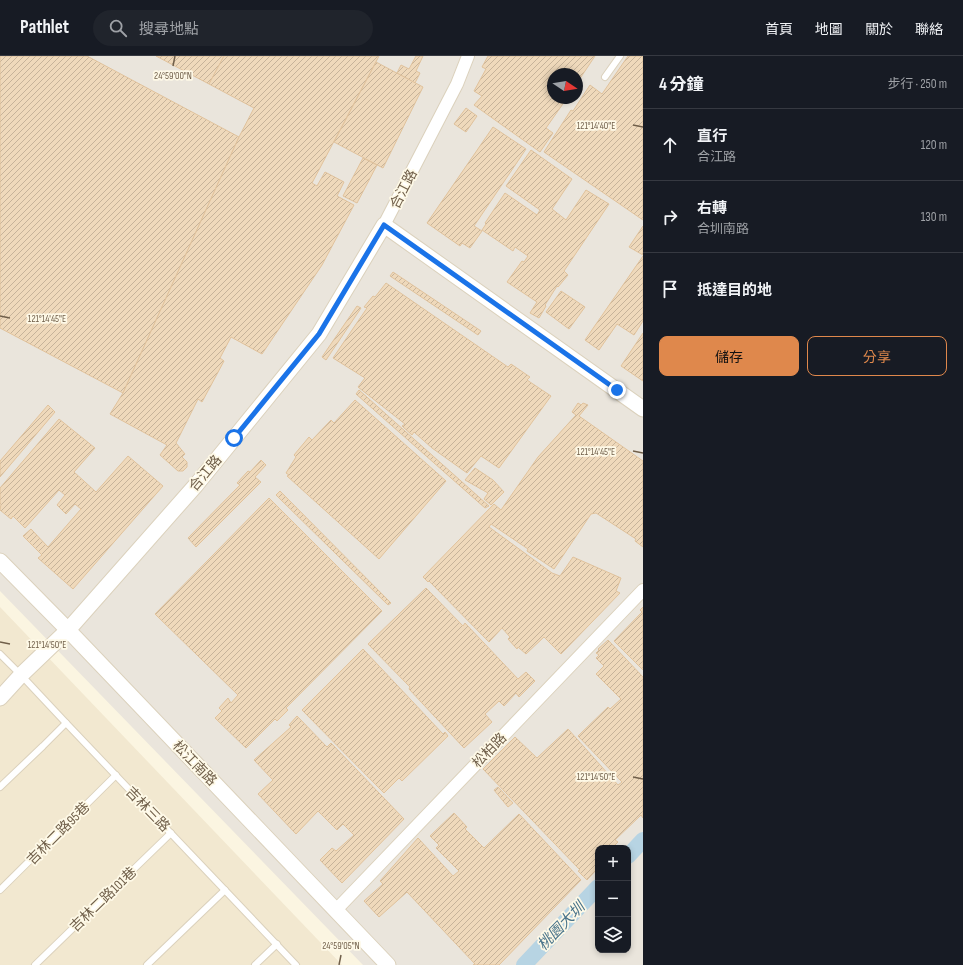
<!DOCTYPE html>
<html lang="zh-TW">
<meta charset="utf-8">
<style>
body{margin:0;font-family:"Sofia Sans Condensed","Noto Sans TC",sans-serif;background:#20242c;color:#f1f3f6}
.controls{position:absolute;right:12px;bottom:12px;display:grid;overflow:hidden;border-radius:8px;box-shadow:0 2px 6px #0003}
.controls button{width:36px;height:36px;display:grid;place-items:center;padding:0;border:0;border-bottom:1px solid #363941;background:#171b24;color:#f1f3f6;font:20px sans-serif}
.compass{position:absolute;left:547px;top:12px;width:36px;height:36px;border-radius:50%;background:#171b24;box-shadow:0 2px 6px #0003;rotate:102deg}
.stop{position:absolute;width:12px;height:12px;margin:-9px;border:3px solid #1a73e8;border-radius:50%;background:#fff}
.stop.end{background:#1a73e8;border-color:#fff;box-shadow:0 1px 4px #0008}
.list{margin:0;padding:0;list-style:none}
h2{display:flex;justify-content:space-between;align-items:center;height:52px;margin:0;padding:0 16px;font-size:17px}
h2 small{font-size:13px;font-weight:400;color:#9ea1a6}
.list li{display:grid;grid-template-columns:26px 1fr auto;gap:12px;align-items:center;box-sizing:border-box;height:72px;padding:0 16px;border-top:1px solid #363941}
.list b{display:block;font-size:15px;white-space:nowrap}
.list p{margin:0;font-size:13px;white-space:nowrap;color:#9ea1a6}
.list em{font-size:13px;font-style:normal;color:#9ea1a6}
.actions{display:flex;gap:8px;padding:12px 16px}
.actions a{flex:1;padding:9px 0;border:1px solid #df884c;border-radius:8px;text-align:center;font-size:14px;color:#df884c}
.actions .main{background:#df884c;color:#111}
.icon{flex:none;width:22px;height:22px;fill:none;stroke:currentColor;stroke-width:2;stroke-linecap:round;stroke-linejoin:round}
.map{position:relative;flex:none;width:643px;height:909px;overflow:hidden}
header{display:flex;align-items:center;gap:24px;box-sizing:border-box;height:56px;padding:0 20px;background:#171b24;border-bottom:1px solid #363941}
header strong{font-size:19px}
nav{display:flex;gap:22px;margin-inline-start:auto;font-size:14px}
.search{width:280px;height:36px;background:#20242c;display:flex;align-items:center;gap:10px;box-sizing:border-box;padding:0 14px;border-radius:22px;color:#9ea1a6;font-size:15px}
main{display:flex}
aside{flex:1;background:#171b24}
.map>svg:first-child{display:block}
.residential{fill:#f2e8d0}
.industrial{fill:#eae5dc;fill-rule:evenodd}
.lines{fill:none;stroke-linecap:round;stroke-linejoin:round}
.canal{stroke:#b7d4e3;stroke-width:16}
.building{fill:url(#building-hatch);stroke:#e0c29c}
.service-casing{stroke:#dbd1bc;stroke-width:8}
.minor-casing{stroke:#dbd1bc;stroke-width:14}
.tertiary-casing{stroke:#dbd1bc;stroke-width:17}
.service{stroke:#fff;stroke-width:6}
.minor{stroke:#fff;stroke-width:12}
.tertiary{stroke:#fff;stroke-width:15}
.route{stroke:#1a73e8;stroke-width:5}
.ticks{fill:none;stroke:#705f4a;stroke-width:1.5}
.labels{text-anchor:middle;stroke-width:3.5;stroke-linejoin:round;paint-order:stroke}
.street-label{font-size:14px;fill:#705f4a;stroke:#fef9e7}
.water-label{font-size:15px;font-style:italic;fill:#48738a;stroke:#fef9e7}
.ticks-label{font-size:10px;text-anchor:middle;fill:#705f4a;stroke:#fef9e7;stroke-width:3.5;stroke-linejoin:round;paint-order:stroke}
</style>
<header>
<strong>Pathlet</strong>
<div class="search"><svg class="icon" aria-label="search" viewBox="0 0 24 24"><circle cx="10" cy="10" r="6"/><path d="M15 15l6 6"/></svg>搜尋地點</div>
<nav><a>首頁</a><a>地圖</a><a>關於</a><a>聯絡</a></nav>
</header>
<main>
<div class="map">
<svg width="643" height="909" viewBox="0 0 643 909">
<defs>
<pattern id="building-hatch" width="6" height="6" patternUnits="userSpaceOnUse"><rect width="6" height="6" fill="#efd9bb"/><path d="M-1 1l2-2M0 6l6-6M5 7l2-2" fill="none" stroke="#c6b39a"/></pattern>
</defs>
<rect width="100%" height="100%" fill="#fbf5e1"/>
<polygon class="residential" points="0,551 342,909 0,909"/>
<path class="industrial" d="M0 0H643V909H363L0 535ZM553 18H577V42H553ZM598 792H628V894H598Z"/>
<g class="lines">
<g class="canal">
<polyline points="628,800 643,784"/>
<polyline points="524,909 598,831"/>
</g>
</g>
<g class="building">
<polygon points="0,0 87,0 239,81 123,337 0,272"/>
<polygon points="156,0 224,0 209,28"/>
<polygon points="224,0 379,0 312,127 317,130 325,116 344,126 337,140 354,149 322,209 262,298 231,281 220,302 224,305 202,346 198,343 176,387 185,398 182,401 187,406 187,411 183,415 178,415 160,399 167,389 110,358 123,337 239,81 254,52 209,28"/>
<polygon points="416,0 423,0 416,15 420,17 415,27 397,17 401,9 409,13"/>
<polygon points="488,0 595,0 577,27 577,18 553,18 553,42 567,42 546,72 553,77 540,96 474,49 482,40 474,35 486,13 482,11"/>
<polygon points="628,0 643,0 643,164 544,96 571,54 573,55 590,29 602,38"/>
<polygon points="376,6 423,31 383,112 334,86"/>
<polygon points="466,52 477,60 466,76 454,68"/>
<polygon points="493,71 526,93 474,170 482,175 470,192 462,187 460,190 427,167"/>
<polygon points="531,94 572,123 552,153 566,164 586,134 609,148 564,215 568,219 558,231 557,230 545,249 546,250 539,262 530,257 537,246 507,226 522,205 524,206 528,200 515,191 513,195 482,174 486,168 485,167 505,137 537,159 540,154 506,130"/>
<polygon points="363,102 377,109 357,147 343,140"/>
<polygon points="643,170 643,199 629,191"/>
<polygon points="643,200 643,265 634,279 617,268 599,294 585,284"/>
<polygon points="393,216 481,275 478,279 390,220"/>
<polygon points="386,227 508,311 511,308 530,321 527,324 551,340 499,412 481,400 467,417 432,392 414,376 412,379 402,370 405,368 358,331 365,322 333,302 367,252 364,251 373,240 375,241"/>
<polygon points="561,235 585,251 569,273 546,256"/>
<polygon points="357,250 361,252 326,304 322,301"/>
<polygon points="643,277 643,325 621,310"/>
<polygon points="359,334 489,450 485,452 356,338"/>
<polygon points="355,344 446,425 379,503 287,420 289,419 286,417 296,401 294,399 309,381 312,384 331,364 334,367"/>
<polygon points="578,347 581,349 583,347 588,349 579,360 643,405 643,491 635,485 636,483 596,457 591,458 554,513 527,495 528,493 491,468 489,471 552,517 560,520 573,501 621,522 616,535 620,537 561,598 544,581 526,598 518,591 517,593 508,583 510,581 502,572 489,586 429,525 428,526 423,521 494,448 501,454 538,401 576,359 572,356"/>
<polygon points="48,349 55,356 0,421 0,405"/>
<polygon points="59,363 95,392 74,416 96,436 128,400 163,430 73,533 38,502 42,499 23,480 31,473 48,491 81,453 75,448 66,458 57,449 65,439 59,434 25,472 13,460 11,463 0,454 1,448 0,447 0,432"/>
<polygon points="261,404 266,409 255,421 261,426 196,491 188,482 240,429 237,427 248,415 250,416"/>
<polygon points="475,412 493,424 504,436 491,449 484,443 488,437 465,424"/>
<polygon points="280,435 391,547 388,549 276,439"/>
<polygon points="269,442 382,555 286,652 288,654 277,665 275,663 246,692 215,662 222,655 219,652 228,642 231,647 238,639 155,558"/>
<polygon points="426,532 463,570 465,567 518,623 526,616 535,625 519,641 516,637 504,650 499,645 485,658 492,666 464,692 409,633 410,631 368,588"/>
<polygon points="643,551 643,614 614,585 642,556 640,554"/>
<polygon points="608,584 643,621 643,762 641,759 615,784 618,786 612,792 598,792 598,812 587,824 578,815 580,814 483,713 515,681 537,702 568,673 618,729 622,726 578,680 608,651 610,653 621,643 596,618 604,610 596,602 599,599 596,597 599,594 598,593"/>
<polygon points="363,593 443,678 445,676 448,680 402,725 399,722 384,737 302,654"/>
<polygon points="297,660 327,691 331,687 404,763 342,827 320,804 332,792 336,795 354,779 343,768 337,774 318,755 296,778 258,738 273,724 254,704 291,671 289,669"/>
<polygon points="498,731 513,747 508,751 494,734"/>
<polygon points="454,757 467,771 465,773 484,792 519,758 581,824 499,909 473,909 475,908 407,836 379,861 364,845 383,828 380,825 418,782 453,820 459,815 436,792 439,789 430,780"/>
</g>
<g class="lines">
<defs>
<g id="service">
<polyline points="605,21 620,0"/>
<polyline points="0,598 21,619 66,667 296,909"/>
<polyline points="0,731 43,690 66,667"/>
<polyline points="0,834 116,719"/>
<polyline points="35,909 171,777"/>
<polyline points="147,909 225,834"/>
<polyline points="255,909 277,888"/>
</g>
<g id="minor">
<polyline points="384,169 457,28 468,0"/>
<polyline points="336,854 643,534"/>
</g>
<g id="tertiary">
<polyline points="0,505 68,574 388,909"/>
<polyline points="0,642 21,619 68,574 196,429 319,278 384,169 643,353"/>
</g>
</defs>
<use href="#service" class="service-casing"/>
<use href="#minor" class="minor-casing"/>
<use href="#tertiary" class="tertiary-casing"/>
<use href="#service" class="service"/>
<use href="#minor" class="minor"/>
<use href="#tertiary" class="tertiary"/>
</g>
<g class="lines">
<polyline class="route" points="234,382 319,278 384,169 617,334"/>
</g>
<path class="ticks" d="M173 10 175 0M633 69 643 71M0 260 10 262M633 395 643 397M0 586 10 588M633 721 643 723M339 909 341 899"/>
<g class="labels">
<g class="street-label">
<text transform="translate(403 133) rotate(-63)" y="5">合江路</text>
<text transform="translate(205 417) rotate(-50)" y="5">合江路</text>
<text transform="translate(489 694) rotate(-46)" y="5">松柏路</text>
<text transform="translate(195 707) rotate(46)" y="5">松江南路</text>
<text transform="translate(148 753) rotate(46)" y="5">吉林三路</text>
<text transform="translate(58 777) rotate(-45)" y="5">吉林二路95巷</text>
<text transform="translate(103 843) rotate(-44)" y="5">吉林二路101巷</text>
</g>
<g class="water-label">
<text transform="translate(561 870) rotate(-46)" y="5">桃園大圳</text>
</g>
</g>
<g class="ticks-label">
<text x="173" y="23">24°59'00"N</text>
<text x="596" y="73">121°14'40"E</text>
<text x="47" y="266">121°14'45"E</text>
<text x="596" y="399">121°14'45"E</text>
<text x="47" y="592">121°14'50"E</text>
<text x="596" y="724">121°14'50"E</text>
<text x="341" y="893">24°59'05"N</text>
</g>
</svg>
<div class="controls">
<button>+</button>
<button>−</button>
<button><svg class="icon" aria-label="layers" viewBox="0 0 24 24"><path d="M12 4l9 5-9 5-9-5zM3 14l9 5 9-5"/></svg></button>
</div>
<svg class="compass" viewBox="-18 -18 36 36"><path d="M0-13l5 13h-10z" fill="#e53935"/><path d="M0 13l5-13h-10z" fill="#9ea1a6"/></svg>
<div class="stop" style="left:234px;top:382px"></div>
<div class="stop end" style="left:617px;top:334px"></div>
</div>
<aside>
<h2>4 分鐘<small>步行 · 250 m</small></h2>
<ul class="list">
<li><svg class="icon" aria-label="ahead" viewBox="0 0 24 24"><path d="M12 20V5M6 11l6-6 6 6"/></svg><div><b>直行</b><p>合江路</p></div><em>120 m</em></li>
<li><svg class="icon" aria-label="right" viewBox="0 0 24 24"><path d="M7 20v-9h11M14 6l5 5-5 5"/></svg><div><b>右轉</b><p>合圳南路</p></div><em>130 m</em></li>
<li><svg class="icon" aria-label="arrive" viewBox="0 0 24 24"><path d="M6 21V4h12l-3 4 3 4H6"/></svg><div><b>抵達目的地</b></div></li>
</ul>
<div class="actions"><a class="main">儲存</a><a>分享</a></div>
</aside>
</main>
